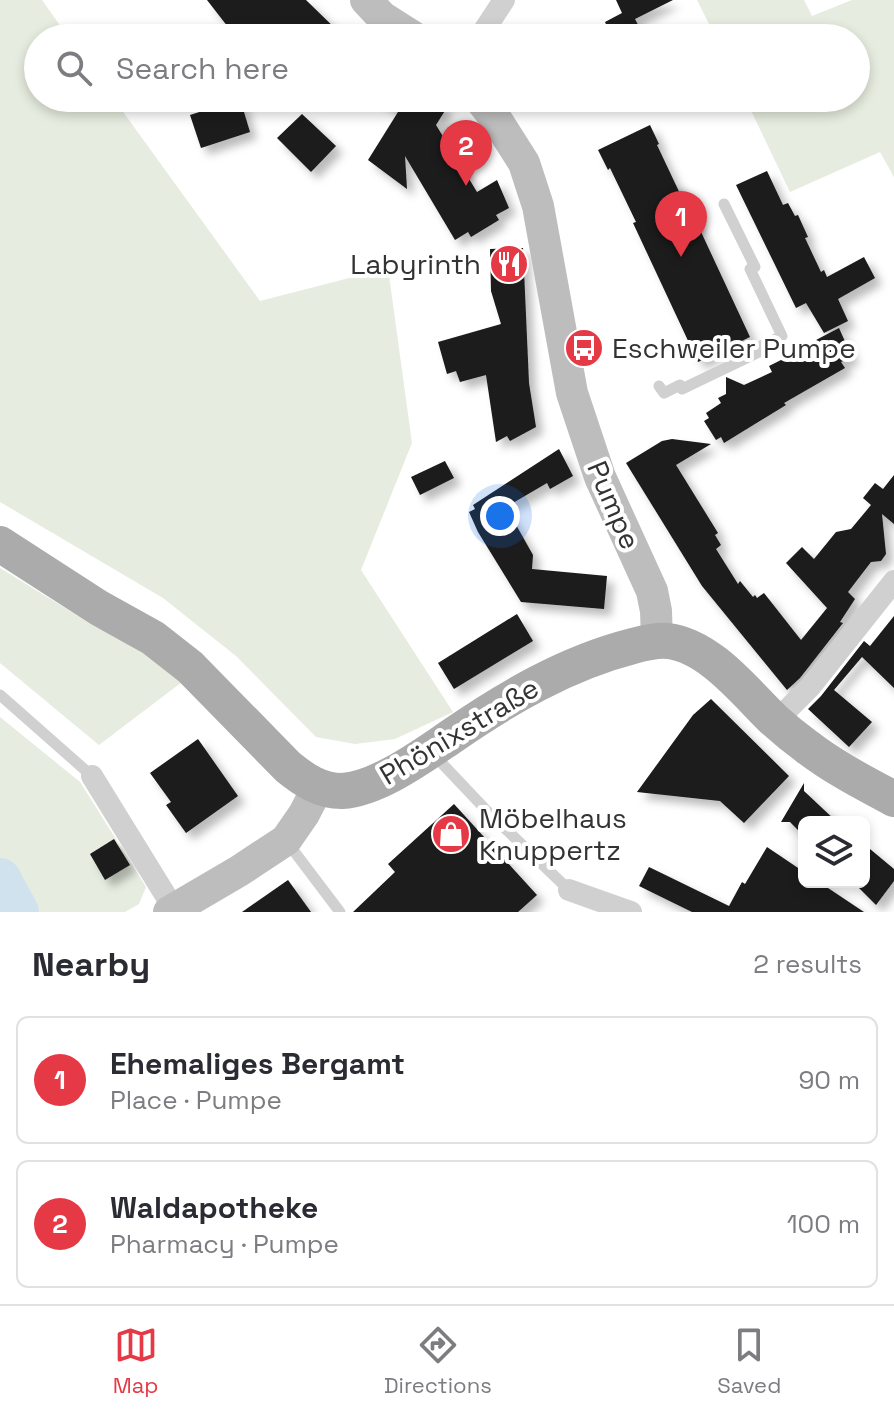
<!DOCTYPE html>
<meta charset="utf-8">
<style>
body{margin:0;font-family:"Space Grotesk",sans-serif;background:#f2f2f3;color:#2b2b33}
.controls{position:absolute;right:24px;bottom:24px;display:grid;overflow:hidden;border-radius:12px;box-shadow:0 4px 12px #0003}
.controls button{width:72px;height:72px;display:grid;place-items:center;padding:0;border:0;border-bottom:2px solid #e1e1e2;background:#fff;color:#2b2b33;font:40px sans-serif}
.you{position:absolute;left:500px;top:516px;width:28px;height:28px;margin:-20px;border:6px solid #fff;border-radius:50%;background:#1a73e8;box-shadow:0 0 0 12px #1a73e833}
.badge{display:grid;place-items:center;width:52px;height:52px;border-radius:50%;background:#e63946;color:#fff;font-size:26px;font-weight:700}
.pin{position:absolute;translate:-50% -66px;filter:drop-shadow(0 2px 4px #0008)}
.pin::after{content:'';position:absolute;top:42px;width:28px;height:24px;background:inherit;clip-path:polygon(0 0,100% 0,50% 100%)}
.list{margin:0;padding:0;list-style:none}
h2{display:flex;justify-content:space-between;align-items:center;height:104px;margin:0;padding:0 32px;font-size:34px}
h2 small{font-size:26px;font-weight:400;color:#7c7c81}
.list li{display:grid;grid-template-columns:52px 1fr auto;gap:24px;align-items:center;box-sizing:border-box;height:128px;margin:0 16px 16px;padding:0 16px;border:2px solid #e1e1e2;border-radius:12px}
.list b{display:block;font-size:30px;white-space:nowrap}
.list p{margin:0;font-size:26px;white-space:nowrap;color:#7c7c81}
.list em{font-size:26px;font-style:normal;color:#7c7c81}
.icon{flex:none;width:44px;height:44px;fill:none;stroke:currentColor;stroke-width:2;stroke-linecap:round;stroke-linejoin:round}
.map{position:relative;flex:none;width:894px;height:912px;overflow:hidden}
.search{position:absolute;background:#fff;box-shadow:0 4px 12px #0003;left:24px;right:24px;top:24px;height:88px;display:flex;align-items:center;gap:20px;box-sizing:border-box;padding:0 28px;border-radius:44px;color:#7c7c81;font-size:30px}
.sheet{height:392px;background:#fff}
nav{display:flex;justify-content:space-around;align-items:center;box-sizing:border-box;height:112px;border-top:2px solid #e1e1e2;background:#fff;font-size:22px;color:#7c7c81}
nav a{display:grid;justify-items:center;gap:4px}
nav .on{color:#e63946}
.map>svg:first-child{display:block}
.green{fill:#e6ecdf}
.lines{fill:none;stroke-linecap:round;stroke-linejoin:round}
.river{stroke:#cfe2ee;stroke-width:42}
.building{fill:#1a1a1a;filter:url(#shadow)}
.service{stroke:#d0d0d0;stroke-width:11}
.minor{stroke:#d0d0d0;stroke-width:22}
.secondary{stroke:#bdbdbd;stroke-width:32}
.primary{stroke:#ababab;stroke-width:36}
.labels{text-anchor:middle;stroke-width:8;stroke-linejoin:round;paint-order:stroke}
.poi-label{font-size:28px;fill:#333;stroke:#fff;text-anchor:start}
.street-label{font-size:28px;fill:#333;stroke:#fff}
</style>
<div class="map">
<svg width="894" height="912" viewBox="0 0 894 912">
<defs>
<filter id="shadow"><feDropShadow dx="7" dy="7" stdDeviation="4" flood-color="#0004"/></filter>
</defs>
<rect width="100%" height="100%" fill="#fff"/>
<g class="green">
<polygon points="0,0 42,0 69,38 38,38 38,98 113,98 260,301 388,268 412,443 361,570 453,712 395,739 355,744 316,737 236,656 163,598 0,502"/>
<polygon points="697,0 804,0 812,16 852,0 894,0 894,177 880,152 790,192 745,98 856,98 856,38 716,38"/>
<polygon points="0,568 96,627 141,648 182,682 99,745 0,663"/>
<polygon points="0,717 80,782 146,887 139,904 125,912 0,912"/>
</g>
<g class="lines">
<polyline class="river" points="0,879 18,912"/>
</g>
<g class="building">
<polygon points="207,0 306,0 345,38 213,38 228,27"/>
<polygon points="616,0 673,0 635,19 645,38 612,38 605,22 622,13"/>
<polygon points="376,98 436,98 446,109 436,125 477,192 497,180 509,208 496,215 499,220 471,237 468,232 455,240 405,156 407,189 368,160 398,112"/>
<polygon points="240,99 250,132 201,148 190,115"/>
<polygon points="302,114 336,146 311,172 277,138"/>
<polygon points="650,125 659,144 657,145 683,200 685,199 695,219 750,337 698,362 633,223 636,222 610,168 608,170 598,150"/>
<polygon points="767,171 783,205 788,203 795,216 798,215 808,237 805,238 821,272 824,270 827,277 864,257 875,278 838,299 848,321 824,333 806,303 796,308 736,185"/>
<polygon points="523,248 529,383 536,427 510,441 507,436 496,442 486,375 460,382 456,371 447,374 438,342 501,324 491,291 490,249"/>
<polygon points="839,328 852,357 841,362 845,368 784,403 786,405 724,443 721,437 716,440 704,421 709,418 706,413 721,403 718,398 726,394 726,377 744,385 772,372 769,366 817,342 816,340"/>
<polygon points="672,439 711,444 676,465 718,533 715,535 721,545 716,549 738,584 740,581 753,597 755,595 757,598 764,593 801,640 827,608 786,563 802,547 814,559 836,532 851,529 871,505 863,498 875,483 883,489 894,475 894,524 882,514 886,554 881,561 871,562 848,592 855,599 840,622 843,623 800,678 787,690 702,586 626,463 662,441"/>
<polygon points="559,449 573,476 550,489 547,483 506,507 533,555 532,569 607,576 604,609 521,602 478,532 469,512 475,509 473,505"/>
<polygon points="445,461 454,478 420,495 411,477"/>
<polygon points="517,614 533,641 454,689 438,663"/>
<polygon points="894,616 894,688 862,657 834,690 872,722 849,747 808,709 821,696 864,641 870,646"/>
<polygon points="711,699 789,776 744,823 720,801 637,792 693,715"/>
<polygon points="198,739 238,796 186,833 166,805 171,802 150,773"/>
<polygon points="804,783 804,791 837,822 804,822 804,836 790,822 781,822"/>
<polygon points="454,804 537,895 518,912 353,912 395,872 388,864"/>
<polygon points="114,839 130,865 105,880 90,854"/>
<polygon points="864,844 894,869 894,881 876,905 853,882 864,882"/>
<polygon points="767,847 804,872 804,882 819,882 864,912 692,912 639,886 649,867 729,906 742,882 745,884"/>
<polygon points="288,880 311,912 242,912"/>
</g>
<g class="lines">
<g class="service">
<polyline points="659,386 664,393 680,385 682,389 761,351 759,347 782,336 750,269 755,267 724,204"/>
<polyline points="0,695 92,776"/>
<polyline points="434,755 488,812 569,890"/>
<polyline points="287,842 340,912"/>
</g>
<g class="minor">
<polyline points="479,38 504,0"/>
<polyline points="776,721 810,687 894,581"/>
<polyline points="92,776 174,909"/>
<polyline points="569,890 631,912"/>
</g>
<g class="secondary">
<polyline points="366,0 382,17 415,38"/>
<polyline points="479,98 498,122 524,163 538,206 572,393 600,477 652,591 656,611 657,640"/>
<polyline points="169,912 239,871 286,840 304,814 318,787"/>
</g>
<path class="primary" d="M0 544 99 608 153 638 190 667 288 767C304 780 320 791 342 791 377 789 421 757 449 738 505 699 566 663 633 646 644 643 656 640 668 641 710 646 745 692 773 719 784 729 795 738 806 746 833 767 864 783 894 799"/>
</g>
<defs>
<symbol id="restaurant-disc" viewBox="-11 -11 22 22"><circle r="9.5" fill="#e63946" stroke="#fff"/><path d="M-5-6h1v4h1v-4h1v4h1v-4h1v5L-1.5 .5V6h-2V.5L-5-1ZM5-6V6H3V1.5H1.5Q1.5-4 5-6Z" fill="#fff"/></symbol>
<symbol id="bus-disc" viewBox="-11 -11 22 22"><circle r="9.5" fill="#e63946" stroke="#fff"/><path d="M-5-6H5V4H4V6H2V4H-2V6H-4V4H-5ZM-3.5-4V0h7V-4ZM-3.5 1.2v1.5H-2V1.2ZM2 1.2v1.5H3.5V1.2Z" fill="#fff"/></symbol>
<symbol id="shop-disc" viewBox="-11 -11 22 22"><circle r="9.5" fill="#e63946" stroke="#fff"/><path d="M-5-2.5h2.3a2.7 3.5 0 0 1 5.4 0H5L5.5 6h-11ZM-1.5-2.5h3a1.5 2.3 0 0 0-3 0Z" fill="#fff"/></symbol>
</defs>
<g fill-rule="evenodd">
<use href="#restaurant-disc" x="487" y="242" width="44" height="44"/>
<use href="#bus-disc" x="562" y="326" width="44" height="44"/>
<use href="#shop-disc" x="429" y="812" width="44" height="44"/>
</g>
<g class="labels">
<g class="poi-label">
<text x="481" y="274" text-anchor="end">Labyrinth</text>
<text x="612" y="358">Eschweiler Pumpe</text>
<text x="479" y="828">Möbelhaus<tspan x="479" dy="32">Knuppertz</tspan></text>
</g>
<g class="street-label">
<text transform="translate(614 505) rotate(67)" y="10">Pumpe</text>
<text transform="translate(459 731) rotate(-31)" y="10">Phönixstraße</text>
</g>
</g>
</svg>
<div class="controls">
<button><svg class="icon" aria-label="layers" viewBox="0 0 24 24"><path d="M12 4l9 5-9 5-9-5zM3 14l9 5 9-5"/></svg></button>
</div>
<div class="you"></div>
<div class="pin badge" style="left:681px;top:257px">1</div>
<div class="pin badge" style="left:466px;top:186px">2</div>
<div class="search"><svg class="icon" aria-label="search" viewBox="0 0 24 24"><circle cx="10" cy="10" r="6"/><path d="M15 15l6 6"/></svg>Search here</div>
</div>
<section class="sheet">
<h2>Nearby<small>2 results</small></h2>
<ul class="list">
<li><span class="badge">1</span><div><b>Ehemaliges Bergamt</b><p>Place · Pumpe</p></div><em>90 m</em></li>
<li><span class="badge">2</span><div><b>Waldapotheke</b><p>Pharmacy · Pumpe</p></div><em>100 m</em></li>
</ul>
</section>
<nav>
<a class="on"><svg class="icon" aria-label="map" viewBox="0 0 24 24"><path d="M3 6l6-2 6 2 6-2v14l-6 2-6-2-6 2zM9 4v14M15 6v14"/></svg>Map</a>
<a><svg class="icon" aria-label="directions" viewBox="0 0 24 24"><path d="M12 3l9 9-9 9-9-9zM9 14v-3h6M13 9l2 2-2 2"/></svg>Directions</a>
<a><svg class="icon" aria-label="saved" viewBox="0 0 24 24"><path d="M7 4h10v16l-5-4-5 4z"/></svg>Saved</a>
</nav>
